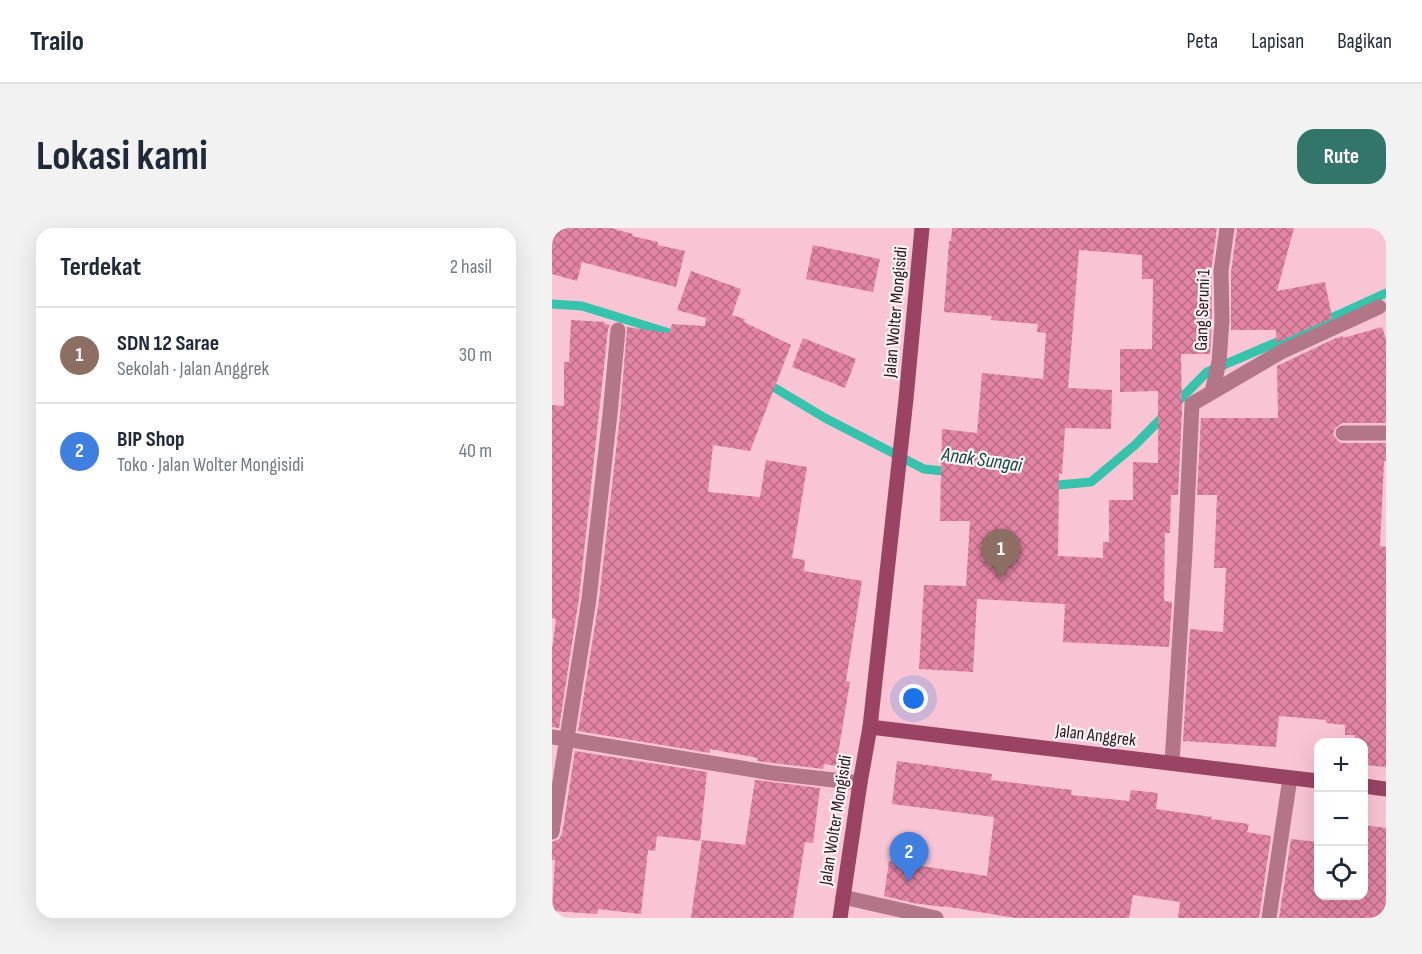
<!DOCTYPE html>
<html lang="id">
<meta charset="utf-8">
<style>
body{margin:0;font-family:"Sofia Sans Condensed",sans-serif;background:#f2f2f3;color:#1f2937}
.controls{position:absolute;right:18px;bottom:18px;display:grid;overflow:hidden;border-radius:12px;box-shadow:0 6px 24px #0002}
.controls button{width:54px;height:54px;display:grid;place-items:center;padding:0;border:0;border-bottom:2px solid #e0e1e3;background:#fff;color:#1f2937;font:30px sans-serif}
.you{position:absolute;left:362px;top:471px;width:21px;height:21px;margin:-15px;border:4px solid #fff;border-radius:50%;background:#1a73e8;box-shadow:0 0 0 9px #1a73e833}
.badge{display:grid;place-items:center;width:39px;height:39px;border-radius:50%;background:#327669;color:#fff;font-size:20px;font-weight:700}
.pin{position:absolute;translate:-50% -50px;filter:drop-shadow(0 2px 3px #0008)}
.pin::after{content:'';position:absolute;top:32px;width:21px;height:18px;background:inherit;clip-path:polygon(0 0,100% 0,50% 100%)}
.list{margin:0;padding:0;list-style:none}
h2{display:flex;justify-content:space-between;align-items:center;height:78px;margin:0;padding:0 24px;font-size:26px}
h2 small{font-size:20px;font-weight:400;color:#747a83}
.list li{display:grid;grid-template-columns:39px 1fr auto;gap:18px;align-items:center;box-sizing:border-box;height:96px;padding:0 24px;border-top:2px solid #e0e1e3}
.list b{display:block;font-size:22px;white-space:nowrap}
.list p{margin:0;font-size:20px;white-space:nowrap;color:#747a83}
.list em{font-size:20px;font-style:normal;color:#747a83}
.icon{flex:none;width:33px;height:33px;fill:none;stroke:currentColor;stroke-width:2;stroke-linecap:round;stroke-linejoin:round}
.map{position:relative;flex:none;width:834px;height:690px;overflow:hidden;border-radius:18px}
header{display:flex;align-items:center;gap:36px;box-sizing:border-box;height:84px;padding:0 30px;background:#fff;border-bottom:2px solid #e0e1e3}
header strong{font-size:28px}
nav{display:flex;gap:33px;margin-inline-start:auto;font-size:21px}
.intro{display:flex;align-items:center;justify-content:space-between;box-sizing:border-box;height:144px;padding:0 36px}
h1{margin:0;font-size:42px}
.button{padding:15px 27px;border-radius:18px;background:#327669;color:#fff;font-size:21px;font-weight:700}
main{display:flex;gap:36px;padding:0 36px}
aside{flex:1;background:#fff;border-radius:18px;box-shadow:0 6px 24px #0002}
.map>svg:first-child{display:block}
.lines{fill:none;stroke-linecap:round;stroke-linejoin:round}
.stream{stroke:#35c3ab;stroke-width:9}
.building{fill:url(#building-cross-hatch);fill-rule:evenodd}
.street{stroke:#b37588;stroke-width:15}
.secondary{stroke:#9b4364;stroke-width:15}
.labels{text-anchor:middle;stroke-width:4.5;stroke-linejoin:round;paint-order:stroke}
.street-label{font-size:18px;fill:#29171d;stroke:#fef3f6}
.water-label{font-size:20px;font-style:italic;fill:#0e4a40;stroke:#fef3f6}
</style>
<header>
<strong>Trailo</strong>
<nav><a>Peta</a><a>Lapisan</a><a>Bagikan</a></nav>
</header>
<div class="intro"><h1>Lokasi kami</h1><a class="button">Rute</a></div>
<main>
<aside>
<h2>Terdekat<small>2 hasil</small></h2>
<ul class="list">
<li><span class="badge" style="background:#8d6e63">1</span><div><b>SDN 12 Sarae</b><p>Sekolah · Jalan Anggrek</p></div><em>30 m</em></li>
<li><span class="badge" style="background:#3f7fe0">2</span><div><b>BIP Shop</b><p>Toko · Jalan Wolter Mongisidi</p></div><em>40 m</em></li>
</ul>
</aside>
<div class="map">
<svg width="834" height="690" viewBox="0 0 834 690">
<defs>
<pattern id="building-cross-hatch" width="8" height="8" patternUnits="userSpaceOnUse" patternTransform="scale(1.5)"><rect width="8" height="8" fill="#e485a5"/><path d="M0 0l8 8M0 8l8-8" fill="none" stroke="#b96c86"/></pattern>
</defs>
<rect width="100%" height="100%" fill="#f9c5d4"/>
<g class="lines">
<g class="stream">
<polyline points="0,76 30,78 127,108"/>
<polyline points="213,154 273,190 372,241 401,244"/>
<polyline points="495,258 539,254 583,217 655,144 744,106 834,65"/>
</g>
</g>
<g class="building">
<polygon points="0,0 59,0 81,6 80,8 106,14 106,17 133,23 124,59 30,34 25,53 0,46"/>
<path d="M400 0H665L659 43 660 93 658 126H629L630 184 626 267H619L618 305H613L612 373 620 374 617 419 511 414 513 376 425 371 421 444 367 441 372 357 414 358 418 293H388L390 201 425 205 430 145 491 151 494 105 485 104 486 96 439 92 440 88 392 84 397 13H399ZM527 22 590 27V51H601L600 121H568V164L606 163V235L581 234V272H557V314H551V330L506 328 507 245 510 246 513 200 559 201 560 162 516 160Z"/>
<polygon points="685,0 742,0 725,63 773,54 780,90 724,115 724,102 679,102 679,44"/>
<polygon points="261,17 328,31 321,64 254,51"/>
<polygon points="139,43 189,61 180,87 193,91 192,94 239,117 198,223 161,217 156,264 208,269 214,232 255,239 240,330 253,332 252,343 310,353 294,453 298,454 284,538 272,536 271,541 221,535 205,533 206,530 158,521 158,525 26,503 47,372 68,187 75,99 117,105 120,96 153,98 154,90 125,82"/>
<polygon points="19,92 53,94 53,96 58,97 56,101 27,370 7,500 0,499 0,421 4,391 0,390 0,177 12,178 12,134 17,134"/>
<polygon points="830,99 834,111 834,195 790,195 783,200 781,206 786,213 790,215 834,215 834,233 832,233 828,318 834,319 834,539 812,537 812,514 802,514 803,507 793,507 793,497 774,495 774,492 727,488 724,519 631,513 638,401 671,404 674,340 662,340 665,267 645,267 649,190 726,190 725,138 784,110 791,108 791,110"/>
<polygon points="251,110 304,131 293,160 240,139"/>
<polygon points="23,523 155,544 148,613 105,608 103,623 96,622 89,686 46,681 45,686 0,683 3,632 0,632 0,614 7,611 10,606"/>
<polygon points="345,533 440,546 439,552 520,562 519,567 577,573 579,562 606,565 604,581 660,589 659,591 697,596 695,604 719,608 707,690 626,690 628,674 581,667 577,690 463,690 391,678 391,679 361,675 332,668 337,633 435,648 442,589 340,576"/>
<polygon points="203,552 268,560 261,615 253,614 241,690 139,690 150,612 193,617"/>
<polygon points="812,597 834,600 834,690 727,690 739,611 766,614 766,668 812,668"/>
</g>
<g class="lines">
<g class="street">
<polyline points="660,164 667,134 670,93 669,43 675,0"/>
<polyline points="791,205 834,205"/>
<polyline points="0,509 220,545 308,555"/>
<polyline points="620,535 633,324 640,176 729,124 827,79"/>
<polyline points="0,604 37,371 58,186 66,102"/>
<polyline points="291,669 384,690"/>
<polyline points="717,690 738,550"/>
</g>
<g class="secondary">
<polyline points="318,499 766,553"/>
<polyline points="812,558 834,561"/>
<polyline points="288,690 308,555 318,499 354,171 370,0"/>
</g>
</g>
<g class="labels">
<g class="street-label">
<text transform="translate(650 82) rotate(-88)" y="6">Gang Seruni 1</text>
<text transform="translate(343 84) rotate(-85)" y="6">Jalan Wolter Mongisidi</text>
<text transform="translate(544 507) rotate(7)" y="6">Jalan Anggrek</text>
<text transform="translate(283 592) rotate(-81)" y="6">Jalan Wolter Mongisidi</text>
</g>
<g class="water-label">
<text transform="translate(430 231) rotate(8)" y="7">Anak Sungai</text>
</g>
</g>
</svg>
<div class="controls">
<button>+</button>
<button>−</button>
<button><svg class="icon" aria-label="locate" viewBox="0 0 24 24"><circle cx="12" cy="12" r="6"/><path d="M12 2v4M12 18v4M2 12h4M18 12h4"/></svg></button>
</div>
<div class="you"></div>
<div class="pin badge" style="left:449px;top:351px;background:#8d6e63">1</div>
<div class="pin badge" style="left:357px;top:654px;background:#3f7fe0">2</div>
</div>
</main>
